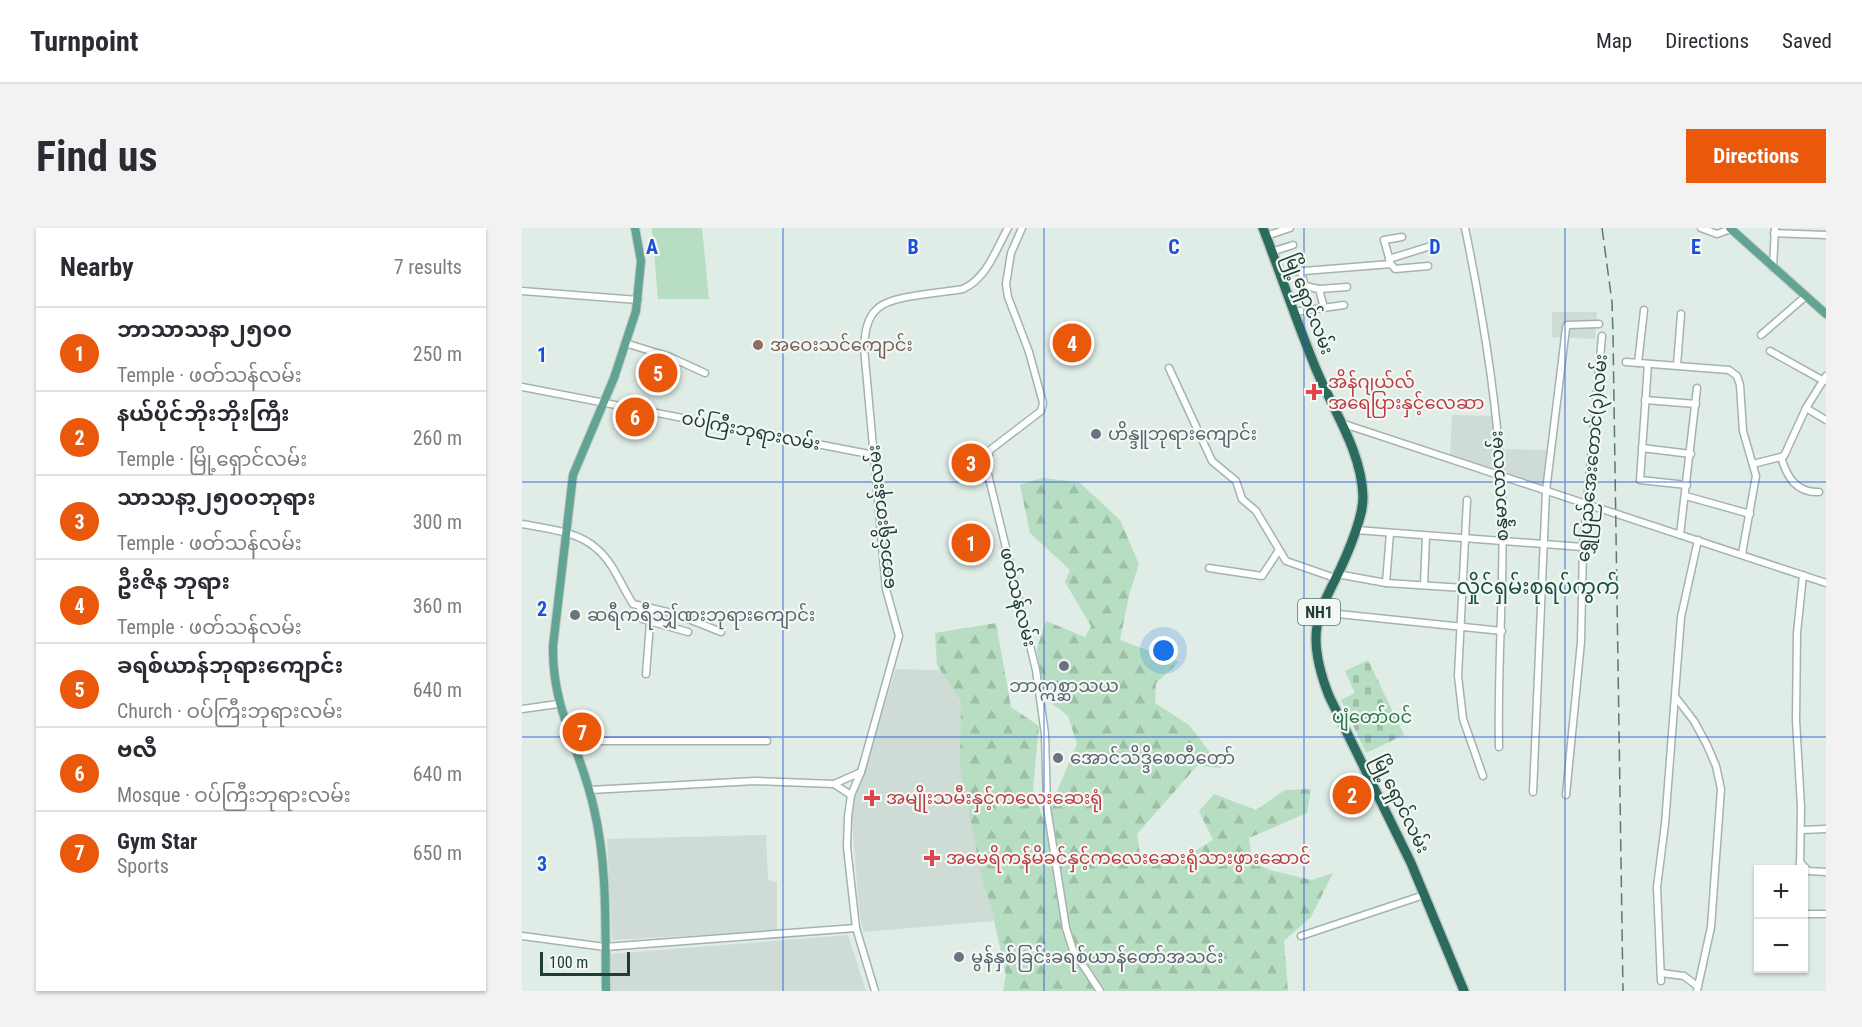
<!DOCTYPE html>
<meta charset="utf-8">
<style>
body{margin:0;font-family:"Roboto Condensed","Noto Sans Myanmar",sans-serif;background:#f2f2f3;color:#2b2b33}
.controls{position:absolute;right:18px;bottom:18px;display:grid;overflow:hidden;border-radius:0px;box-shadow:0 2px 4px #0004}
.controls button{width:54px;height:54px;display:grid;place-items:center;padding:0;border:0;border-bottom:2px solid #e1e1e2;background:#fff;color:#2b2b33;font:30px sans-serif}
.scale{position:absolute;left:18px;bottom:15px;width:90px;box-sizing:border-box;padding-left:6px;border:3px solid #203d35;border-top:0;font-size:16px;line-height:21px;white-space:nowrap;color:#203d35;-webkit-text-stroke:4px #f1f8f4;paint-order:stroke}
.you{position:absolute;left:642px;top:423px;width:21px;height:21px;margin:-15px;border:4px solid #fff;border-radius:50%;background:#1a73e8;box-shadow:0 0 0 9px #1a73e833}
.badge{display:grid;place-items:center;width:39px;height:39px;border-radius:50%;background:#ea580c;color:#fff;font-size:20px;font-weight:700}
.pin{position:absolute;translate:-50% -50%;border:3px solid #fff;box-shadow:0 2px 6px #0006}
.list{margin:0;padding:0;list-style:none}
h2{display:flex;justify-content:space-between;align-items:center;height:78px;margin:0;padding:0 24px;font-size:26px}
h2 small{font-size:20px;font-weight:400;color:#7c7c81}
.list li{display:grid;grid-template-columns:39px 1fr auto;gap:18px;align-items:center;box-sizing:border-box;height:84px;padding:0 24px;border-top:2px solid #e1e1e2}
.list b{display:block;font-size:22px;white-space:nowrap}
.list p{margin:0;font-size:20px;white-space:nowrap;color:#7c7c81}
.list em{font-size:20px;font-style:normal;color:#7c7c81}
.map{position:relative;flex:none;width:1304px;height:763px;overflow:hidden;border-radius:0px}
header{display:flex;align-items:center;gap:36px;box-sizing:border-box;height:84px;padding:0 30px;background:#fff;border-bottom:2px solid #e1e1e2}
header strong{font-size:28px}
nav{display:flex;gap:33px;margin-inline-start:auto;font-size:21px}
.intro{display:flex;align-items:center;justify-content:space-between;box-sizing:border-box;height:144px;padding:0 36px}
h1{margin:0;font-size:42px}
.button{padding:15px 27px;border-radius:0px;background:#ea580c;color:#fff;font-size:21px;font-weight:700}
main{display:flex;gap:36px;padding:0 36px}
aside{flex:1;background:#fff;border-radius:0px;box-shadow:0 2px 4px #0004}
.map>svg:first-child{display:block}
.built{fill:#cedcd5}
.green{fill:#b7dec2}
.forest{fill:url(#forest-firs)}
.cemetery{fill:url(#cemetery-stones)}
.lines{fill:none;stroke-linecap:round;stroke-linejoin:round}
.minor-casing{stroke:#a3b4ad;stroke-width:9}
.major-casing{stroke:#c1c9c6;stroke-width:10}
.highway-casing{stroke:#c1c9c6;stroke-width:12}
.minor{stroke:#fff;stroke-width:6}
.major{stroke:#62a493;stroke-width:8}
.highway{stroke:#2a6b5d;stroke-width:9}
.rail{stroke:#5a7970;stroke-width:1.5;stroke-dasharray:12 6;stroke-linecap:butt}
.grid{fill:none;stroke:#1d4ed8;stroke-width:1.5;stroke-opacity:0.55}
.education-dot{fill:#8d6e63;stroke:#f1f8f4;stroke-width:2}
.health-dot{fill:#e0444e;stroke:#f1f8f4;stroke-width:2}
.worship-dot{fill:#6b7280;stroke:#f1f8f4;stroke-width:2}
.labels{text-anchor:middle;stroke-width:4.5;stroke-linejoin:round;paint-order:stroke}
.shield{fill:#f1f8f4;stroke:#5f756e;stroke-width:1.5}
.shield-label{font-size:16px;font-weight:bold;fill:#203d35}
.street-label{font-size:18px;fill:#203d35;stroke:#f1f8f4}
.education-label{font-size:18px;fill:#785e54;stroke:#f1f8f4;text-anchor:start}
.health-label{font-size:18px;fill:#be3a42;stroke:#f1f8f4;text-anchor:start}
.worship-label{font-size:18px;fill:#5b616d;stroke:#f1f8f4;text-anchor:start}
.park-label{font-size:18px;fill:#287645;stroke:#f1f8f4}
.quarter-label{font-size:21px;fill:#1b5043;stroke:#f1f8f4}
.grid-label{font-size:20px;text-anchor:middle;font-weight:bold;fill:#1d4ed8;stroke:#f1f8f4;stroke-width:4.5;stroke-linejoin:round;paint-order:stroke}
</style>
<header>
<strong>Turnpoint</strong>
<nav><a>Map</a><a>Directions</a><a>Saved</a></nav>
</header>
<div class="intro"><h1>Find us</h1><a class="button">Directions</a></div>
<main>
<aside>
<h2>Nearby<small>7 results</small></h2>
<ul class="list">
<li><span class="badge">1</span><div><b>ဘာသာသနာ၂၅၀၀</b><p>Temple · ဖတ်သန်လမ်း</p></div><em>250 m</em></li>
<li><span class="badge">2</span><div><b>နယ်ပိုင်ဘိုးဘိုးကြီး</b><p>Temple · မြို့ရှောင်လမ်း</p></div><em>260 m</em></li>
<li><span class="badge">3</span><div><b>သာသနာ့၂၅၀၀ဘုရား</b><p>Temple · ဖတ်သန်လမ်း</p></div><em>300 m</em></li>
<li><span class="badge">4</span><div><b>ဦးဇိန ဘုရား</b><p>Temple · ဖတ်သန်လမ်း</p></div><em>360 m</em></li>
<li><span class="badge">5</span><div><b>ခရစ်ယာန်ဘုရားကျောင်း</b><p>Church · ဝပ်ကြီးဘုရားလမ်း</p></div><em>640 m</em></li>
<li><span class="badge">6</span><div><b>ဗလီ</b><p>Mosque · ဝပ်ကြီးဘုရားလမ်း</p></div><em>640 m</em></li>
<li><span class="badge">7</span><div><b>Gym Star</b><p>Sports</p></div><em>650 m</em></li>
</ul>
</aside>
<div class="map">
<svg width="1304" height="763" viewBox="0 0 1304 763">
<defs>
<pattern id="forest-firs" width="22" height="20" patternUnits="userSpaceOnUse" patternTransform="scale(1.5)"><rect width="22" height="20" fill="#b7dec2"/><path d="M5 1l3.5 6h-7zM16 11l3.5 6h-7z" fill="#9dbfa7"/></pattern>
<pattern id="cemetery-stones" width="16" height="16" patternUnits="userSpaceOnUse" patternTransform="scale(1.5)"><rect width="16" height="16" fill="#b7dec2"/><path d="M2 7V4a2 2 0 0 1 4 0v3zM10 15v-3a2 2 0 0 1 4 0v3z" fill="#9dbfa7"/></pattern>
</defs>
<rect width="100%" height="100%" fill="#e0ece6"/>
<g class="built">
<polygon points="1030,84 1075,84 1073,111 1030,109"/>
<polygon points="930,187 974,188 975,241 928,228"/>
<polygon points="978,221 1028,222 1027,261 980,246"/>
<polygon points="374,441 456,443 510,763 481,763 484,747 472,693 341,704 337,682 329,579"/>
<polygon points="244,607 246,652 255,654 255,703 90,712 85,611"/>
<polygon points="326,707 344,763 89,763 88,726"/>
</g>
<polygon class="green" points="130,0 180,0 187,71 136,71"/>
<polygon class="forest" points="520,250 557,254 598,292 617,336 607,367 598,412 657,434 634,455 633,475 667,497 700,540 675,538 615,606 619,633 660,631 691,612 677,583 692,566 734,582 763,562 789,561 785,585 727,610 730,634 748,642 789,652 811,645 789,689 762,713 766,763 481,763 484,747 471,684 460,651 438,536 439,473 415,437 413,405 474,395 489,479 517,498 511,560 522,594 555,516 546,488 519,467 515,420 524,393 563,409 569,398 543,354 548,342 508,305 498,257"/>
<polygon class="cemetery" points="846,432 882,507 844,525 819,472 833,465 823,443"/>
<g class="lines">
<defs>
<g id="minor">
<polyline points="500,0 489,25 484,56 486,69 507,124 521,175 519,183 468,222 464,238 514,442 523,506 525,580 544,700 551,722 578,763"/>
<path d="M943 0C960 82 974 165 979 249 984 339 975 429 977 519"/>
<polyline points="1179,0 1195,6 1209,1"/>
<polyline points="1252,5 1304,7"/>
<polyline points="744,8 768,0"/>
<polyline points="749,24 771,17"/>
<polyline points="867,31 915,16"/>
<polyline points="868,33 862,12 880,9"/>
<polyline points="1251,40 1253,0"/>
<polyline points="779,44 783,58 797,61 825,59"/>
<polyline points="757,45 869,36 873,41 906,38"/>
<polyline points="797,61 802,80"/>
<polyline points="0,63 116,72"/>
<polyline points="772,84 822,77"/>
<polyline points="1239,107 1284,68"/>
<polyline points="103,115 148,129 183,145"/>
<polyline points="1248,123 1302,153"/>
<polyline points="1104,134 1207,142 1215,148 1218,157 1221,203 1234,248 1220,326"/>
<polyline points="1116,135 1122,82"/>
<polyline points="1126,136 1118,252 1165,257"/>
<polyline points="1155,137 1159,86"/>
<polyline points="647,140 690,233 714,253 720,271 734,283 764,333 813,350"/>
<polyline points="0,159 352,227"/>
<polyline points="1123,172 1174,176"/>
<polyline points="1284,180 1304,192"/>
<polyline points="819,195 1304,355"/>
<polyline points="1120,220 1169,226"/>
<path d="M1259 229C1265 249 1274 265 1297 264"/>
<polyline points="1231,236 1262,228 1284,180 1304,148"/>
<polyline points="1164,268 1228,286"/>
<polyline points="945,272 936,448 941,491 961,548"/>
<path d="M0 296C25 301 56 303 75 321 91 334 100 359 111 376L154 386 199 404"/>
<polyline points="834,302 1061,319"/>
<polyline points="1158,307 1175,160"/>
<polyline points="687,340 740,348 757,322"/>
<polyline points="815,346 864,355 942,360"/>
<polyline points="864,355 868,305"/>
<polyline points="902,357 904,308"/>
<polyline points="118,380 120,391 166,404"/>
<polyline points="797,384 980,403"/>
<polyline points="124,446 128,395"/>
<polyline points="1155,471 1172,493 1185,517 1194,538 1199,561 1189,699 1175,763"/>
<polyline points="0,481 36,476"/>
<polyline points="50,513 245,513"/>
<polyline points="312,556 329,567"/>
<polyline points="68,562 233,553 312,556 339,544"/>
<polyline points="1011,564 1024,263 1044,100 1045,97 1077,96"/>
<polyline points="1044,567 1059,414 1061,319 1080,108"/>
<polyline points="1279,602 1304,601"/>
<polyline points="1278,634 1286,643 1304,644"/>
<polyline points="1278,642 1279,579 1274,492 1275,405 1281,347"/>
<polyline points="1282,686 1304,686"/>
<polyline points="0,708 83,719 334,700"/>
<polyline points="779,708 902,667"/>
<polyline points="1139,745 1162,748 1175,758"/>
<polyline points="1139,753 1135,659 1143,596 1159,389 1176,312"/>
<path d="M353 763 334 700 325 619 326 589 329 567 339 544 377 408 364 361 342 120C343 106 344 91 355 81 368 67 420 65 441 61 465 50 473 23 486 0"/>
</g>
<g id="major">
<polyline points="1208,0 1304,86"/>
<path d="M84 763C83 703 86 639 72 581 59 520 30 484 31 418L51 247 92 150 114 83 119 33 113 0"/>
</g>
<path id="highway" d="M741 0C759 47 775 95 794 141 811 182 840 224 841 269 841 282 837 293 833 305 809 377 775 386 807 468L889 635 942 763"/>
</defs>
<use href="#minor" class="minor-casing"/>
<use href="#major" class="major-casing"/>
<use href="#highway" class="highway-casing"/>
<use href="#minor" class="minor"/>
<use href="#major" class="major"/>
<use href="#highway" class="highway"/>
<polyline class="rail" points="1080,0 1090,74 1091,108 1101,763"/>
</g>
<path class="grid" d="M261 0V763M522 0V763M782 0V763M1043 0V763M0 254H1304M0 509H1304"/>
<circle class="education-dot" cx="236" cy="117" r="6"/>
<g class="health-dot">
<path d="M789 155h6v6h6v6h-6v6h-6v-6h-6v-6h6z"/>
<path d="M347 561h6v6h6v6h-6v6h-6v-6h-6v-6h6z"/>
<path d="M407 621h6v6h6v6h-6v6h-6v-6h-6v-6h6z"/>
</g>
<g class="worship-dot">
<circle cx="574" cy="206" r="6"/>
<circle cx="53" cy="387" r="6"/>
<circle cx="542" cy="438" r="6"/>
<circle cx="536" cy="530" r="6"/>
<circle cx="437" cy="729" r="6"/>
</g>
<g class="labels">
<rect class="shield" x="776" y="371" width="42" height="26" rx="4.5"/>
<g class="shield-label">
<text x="797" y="390">NH1</text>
</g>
<g class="street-label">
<text transform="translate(787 76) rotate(69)" y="6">မြို့ရှောင်လမ်း</text>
<text transform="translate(229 203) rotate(11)" y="6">ဝပ်ကြီးဘုရားလမ်း</text>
<text transform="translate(1070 230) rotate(-85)" y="6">ရွှေပြည်အေးတောင်(၃)လမ်း</text>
<text transform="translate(977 258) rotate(-93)" y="6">စန္ဒမာလာလမ်း</text>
<text transform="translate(359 289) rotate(-96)" y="6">တောင်ရိုးတန်းလမ်း</text>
<text transform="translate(496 369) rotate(76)" y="6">ဖတ်သန်လမ်း</text>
<text transform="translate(879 576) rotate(64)" y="6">မြို့ရှောင်လမ်း</text>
</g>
<g class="education-label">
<text x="248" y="123">အဝေးသင်ကျောင်း</text>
</g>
<g class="health-label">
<text x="806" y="160">အိန်ဂျယ်လ်<tspan x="806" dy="21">အရေပြားနှင့်လေဆာ</tspan></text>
<text x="364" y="576">အမျိုးသမီးနှင့်ကလေးဆေးရုံ</text>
<text x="424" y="636">အမေရိကန်မိခင်နှင့်ကလေးဆေးရုံသားဖွားဆောင်</text>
</g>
<g class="worship-label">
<text x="586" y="212">ဟိန္ဒူဘုရားကျောင်း</text>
<text x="65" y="393">ဆရီကရီသျှ်ဏးဘုရားကျောင်း</text>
<text x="542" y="464" text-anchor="middle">ဘာဣစ္ဆာသယ</text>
<text x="548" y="536">အောင်သိဒ္ဒိစေတီတော်</text>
<text x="449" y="735">မွန်နှစ်ခြင်းခရစ်ယာန်တော်အသင်း</text>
</g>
<g class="park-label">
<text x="850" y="495">ပျံတော်ဝင်</text>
</g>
<g class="quarter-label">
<text x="1016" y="366">လှိုင်ရှမ်းစုရပ်ကွက်</text>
</g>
</g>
<g class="grid-label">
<text x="130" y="26">A</text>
<text x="391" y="26">B</text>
<text x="652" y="26">C</text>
<text x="913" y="26">D</text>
<text x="1174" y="26">E</text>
<text x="20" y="134">1</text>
<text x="20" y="388">2</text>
<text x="20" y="643">3</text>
</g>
</svg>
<div class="controls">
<button>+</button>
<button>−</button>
</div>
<div class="scale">100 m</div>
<div class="you"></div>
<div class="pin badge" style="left:449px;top:315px">1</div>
<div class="pin badge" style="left:830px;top:567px">2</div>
<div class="pin badge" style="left:449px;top:235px">3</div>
<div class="pin badge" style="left:550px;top:115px">4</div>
<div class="pin badge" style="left:136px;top:145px">5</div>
<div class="pin badge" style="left:113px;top:189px">6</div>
<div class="pin badge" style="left:60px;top:504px">7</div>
</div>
</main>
